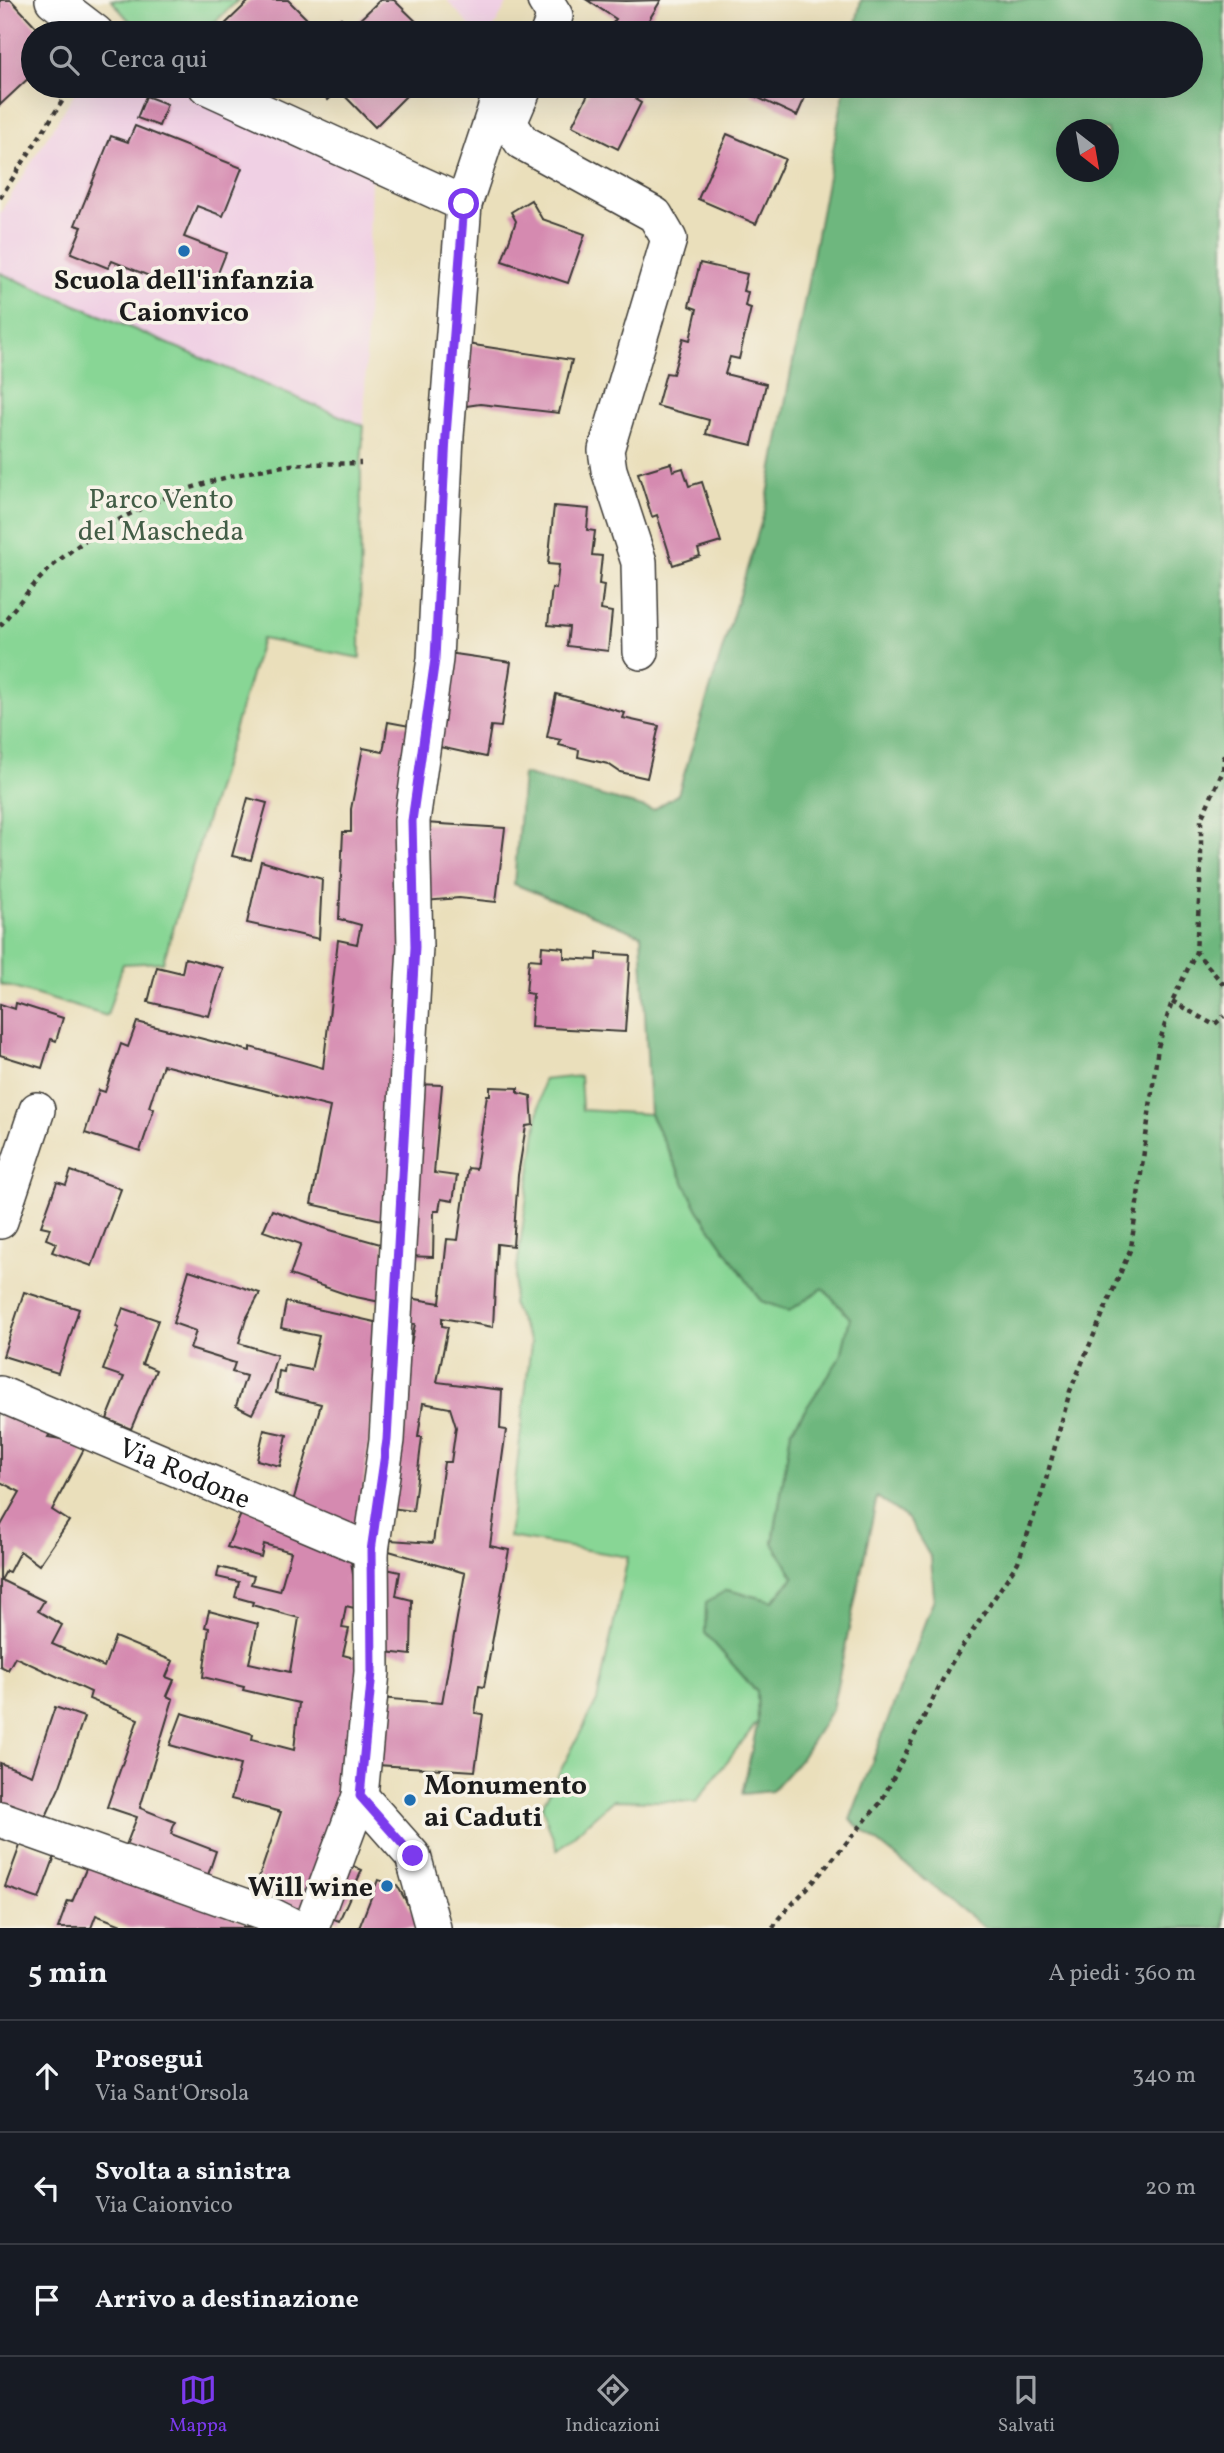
<!DOCTYPE html>
<html lang="it">
<meta charset="utf-8">
<style>
body{margin:0;font-family:Vollkorn,serif;background:#242831;color:#f1f3f6}
.compass{position:absolute;left:1056px;top:119px;width:63px;height:63px;border-radius:50%;background:#171b24;box-shadow:0 7px 28px #0002;rotate:149deg}
.stop{position:absolute;width:21px;height:21px;margin:-16px;border:5px solid #7c3aed;border-radius:50%;background:#fff}
.stop.end{background:#7c3aed;border-color:#fff;box-shadow:0 2px 7px #0008}
.list{margin:0;padding:0;list-style:none}
h2{display:flex;justify-content:space-between;align-items:center;height:91px;margin:0;padding:0 28px;font-size:30px}
h2 small{font-size:23px;font-weight:400;color:#9ea1a6}
.list li{display:grid;grid-template-columns:46px 1fr auto;gap:21px;align-items:center;box-sizing:border-box;height:112px;padding:0 28px;border-top:2px solid #363941}
.list b{display:block;font-size:26px;white-space:nowrap}
.list p{margin:0;font-size:23px;white-space:nowrap;color:#9ea1a6}
.list em{font-size:23px;font-style:normal;color:#9ea1a6}
.icon{flex:none;width:38px;height:38px;fill:none;stroke:currentColor;stroke-width:2;stroke-linecap:round;stroke-linejoin:round}
.map{position:relative;flex:none;width:1224px;height:1928px;overflow:hidden}
.search{position:absolute;background:#171b24;box-shadow:0 7px 28px #0002;left:21px;right:21px;top:21px;height:77px;display:flex;align-items:center;gap:18px;box-sizing:border-box;padding:0 24px;border-radius:38px;color:#9ea1a6;font-size:26px}
.sheet{height:427px;background:#171b24}
nav{display:flex;justify-content:space-around;align-items:center;box-sizing:border-box;height:98px;border-top:2px solid #363941;background:#171b24;font-size:19px;color:#9ea1a6}
nav a{display:grid;justify-items:center;gap:4px}
nav .on{color:#7c3aed}
.map>svg:first-child{display:block}
.built{fill:#f0d0e4}
.green{fill:#88d695;stroke:#527958;stroke-width:2}
.forest{fill:#6eb77e;stroke:#456a4d;stroke-width:2;fill-rule:evenodd}
.building{fill:#d58ab0}
.lines{fill:none;stroke-linecap:round;stroke-linejoin:round}
.minor-casing{stroke:#3b3934;stroke-width:38}
.path{stroke:#3b3934;stroke-width:4.5;stroke-dasharray:5 5;stroke-linecap:butt}
.minor{stroke:#fff;stroke-width:35}
.route{stroke:#7c3aed;stroke-width:9}
.poi-dot{fill:#1f6fb2;stroke:#f7f3e8;stroke-width:2.5}
.labels{text-anchor:middle;stroke-width:7;stroke-linejoin:round;paint-order:stroke}
.poi-label{font-size:28px;font-weight:bold;fill:#1c1c1c;stroke:#f7f3e8}
.park-label{font-size:28px;fill:#425d46;stroke:#f7f3e8}
.street-label{font-size:28px;fill:#1c1c1c;stroke:#f7f3e8}
</style>
<div class="map">
<svg width="1224" height="1928" viewBox="0 0 1224 1928">
<rect width="100%" height="100%" fill="#f7f3e8"/>
<filter id="ink" filterUnits="userSpaceOnUse"><feTurbulence type="fractalNoise" baseFrequency=".0143" numOctaves="2"/><feDisplacementMap in="SourceGraphic" scale="14" xChannelSelector="R" yChannelSelector="G"/><feConvolveMatrix kernelMatrix="1 2 1 2 8 2 1 2 1" color-interpolation-filters="sRGB"/></filter>
<filter id="wash" filterUnits="userSpaceOnUse"><feTurbulence type="fractalNoise" baseFrequency=".00686" numOctaves="4" result="noise"/><feDisplacementMap in="SourceGraphic" scale="28" xChannelSelector="R" yChannelSelector="G"/><feGaussianBlur stdDeviation="1.57" result="paint"/><feColorMatrix in="noise" values="0 0 0 0 0 0 0 0 0 0 0 0 0 0 0 0 0 1.4 0 .05"/><feComposite in="paint" operator="in"/></filter>
<g filter="url(#wash)">
<rect width="100%" height="100%" fill="#eadfbb"/>
<g class="built">
<polygon points="447,0 509,0 491,33 476,33"/>
<polygon points="79,86 173,86 371,174 364,426 0,273 0,213"/>
</g>
<g class="green">
<polygon points="111,0 238,0 203,33 140,33"/>
<polygon points="0,273 364,426 361,463 360,658 262,639 163,962 123,964 107,1016 0,984"/>
<polygon points="580,1076 582,1110 650,1114 698,1210 761,1301 789,1311 823,1287 850,1318 842,1356 791,1431 773,1543 794,1577 773,1601 727,1590 705,1633 757,1692 758,1721 696,1802 613,1800 557,1850 542,1806 597,1701 628,1557 509,1537 531,1343 512,1304 543,1080"/>
</g>
<path class="forest" d="M861 0H1224V1928H985L850 1820 934 1598 931 1558 908 1519 877 1497 832 1709 800 1760 772 1791 742 1794 758 1721 757 1692 705 1633 706 1602 727 1590 773 1601 794 1577 773 1543 791 1431 841 1356 850 1318 823 1288 789 1311 761 1301 698 1210 650 1114 641 935 514 884 523 774 653 810 678 794 765 510 845 86H1191V33H854ZM1066 130H1108V172H1066Z"/>
<g id="blocks">
<g class="building">
<polygon points="0,0 11,0 42,33 33,33 33,74 0,105"/>
<polygon points="250,0 288,0 321,33 216,33"/>
<polygon points="380,0 394,0 428,33 326,33 341,18 351,28"/>
<polygon points="587,0 626,1 661,0 641,33 628,33 612,24 616,19"/>
<polygon points="314,86 410,86 413,89 375,127 339,90 328,100"/>
<polygon points="592,86 644,86 636,100 641,103 618,149 572,126"/>
<polygon points="754,86 810,86 797,116 750,94"/>
<polygon points="146,96 167,104 159,126 137,118"/>
<polygon points="135,126 242,168 223,216 197,206 184,237 226,253 214,283 196,276 189,292 112,261 108,268 71,253 82,227 75,225 111,136 128,142"/>
<polygon points="727,134 785,159 756,224 698,199"/>
<polygon points="531,200 542,219 585,234 568,283 502,261 516,221 511,212"/>
<polygon points="700,263 747,274 743,291 748,292 745,306 751,308 739,359 730,357 725,374 766,384 752,445 706,434 709,420 657,406 666,373 673,374 683,338 690,340 697,309 689,306"/>
<polygon points="461,343 572,360 559,413 480,404 459,407"/>
<polygon points="671,463 673,471 683,468 689,486 702,482 721,542 698,549 700,556 673,565 657,515 652,517 638,473"/>
<polygon points="554,506 589,509 587,530 595,531 592,555 602,556 599,584 604,585 601,610 612,612 608,651 567,646 569,627 548,625 552,588 556,589 559,565 548,564"/>
<polygon points="448,653 511,662 501,727 491,726 486,757 435,746"/>
<polygon points="556,694 625,713 623,718 659,726 647,778 620,772 608,764 578,757 579,750 559,745 561,740 547,737"/>
<polygon points="388,722 415,727 392,1181 382,1220 311,1204 330,1107 163,1065 149,1107 154,1109 140,1151 85,1133 99,1090 105,1092 121,1044 128,1047 137,1022 250,1051 250,1047 323,1068 338,940 357,944 361,925 339,919 343,832 351,832 351,809 363,748 383,752"/>
<polygon points="248,798 267,803 251,860 232,856"/>
<polygon points="424,823 505,828 496,902 459,898 425,901"/>
<polygon points="261,861 322,879 319,939 247,923"/>
<polygon points="542,946 564,948 564,958 597,960 597,953 630,955 625,1032 531,1027 533,994 526,993 529,959 541,960"/>
<polygon points="185,958 223,968 209,1016 148,1002 157,967 182,973"/>
<polygon points="16,1003 63,1018 56,1041 51,1039 42,1068 0,1055 0,1004 15,1009"/>
<polygon points="415,1084 442,1085 434,1173 457,1176 453,1201 441,1199 439,1211 434,1211 433,1257 406,1256"/>
<polygon points="490,1087 518,1088 518,1093 531,1096 533,1125 526,1126 518,1175 513,1246 497,1244 493,1327 442,1318 442,1326 448,1327 437,1382 502,1390 500,1429 506,1430 490,1546 509,1550 484,1687 479,1686 476,1707 475,1713 483,1714 475,1771 377,1765 379,1698 442,1703 465,1573 389,1551 390,1540 433,1543 444,1462 451,1462 456,1427 450,1408 423,1403 418,1437 422,1437 413,1511 384,1507 404,1378 415,1324 399,1322 403,1297 440,1303 447,1239 458,1240 468,1168 476,1169 487,1095 490,1095"/>
<polygon points="71,1171 121,1189 92,1266 52,1252 56,1243 46,1239 50,1228 41,1226 57,1182 66,1185"/>
<polygon points="272,1210 330,1230 384,1245 385,1303 351,1296 290,1275 301,1244 263,1231"/>
<polygon points="189,1270 260,1293 246,1319 239,1343 277,1355 268,1383 252,1414 236,1406 246,1376 232,1372 235,1363 190,1349 196,1331 173,1323"/>
<polygon points="24,1292 79,1309 58,1373 3,1356"/>
<polygon points="286,1302 384,1324 358,1528 292,1505 321,1404 276,1393 279,1371 284,1372 285,1365 311,1370 319,1336 281,1328"/>
<polygon points="123,1308 158,1320 142,1364 156,1370 131,1429 107,1419 124,1377 103,1370 119,1328 116,1327"/>
<polygon points="0,1407 51,1432 48,1437 87,1443 52,1510 69,1521 39,1565 20,1551 9,1572 6,1571 1,1580 44,1601 38,1611 62,1625 52,1644 104,1667 115,1637 173,1661 166,1677 174,1680 167,1696 173,1699 140,1808 175,1822 171,1834 216,1851 205,1884 123,1853 137,1817 107,1807 138,1719 89,1699 91,1692 15,1657 8,1670 0,1666 0,1527 20,1492 0,1482"/>
<polygon points="264,1430 287,1435 280,1466 257,1460"/>
<polygon points="244,1507 350,1554 358,1609 346,1606 342,1628 349,1629 343,1655 362,1660 344,1790 308,1916 251,1901 281,1812 231,1799 240,1765 170,1745 182,1713 253,1734 252,1739 294,1750 299,1703 243,1690 244,1687 203,1677 209,1628 205,1627 209,1611 258,1624 249,1663 290,1672 299,1618 252,1605 253,1602 235,1597 239,1582 217,1577 219,1567 254,1576 251,1584 280,1591 291,1552 264,1544 261,1557 227,1547"/>
<polygon points="382,1568 400,1572 396,1596 412,1600 411,1655 377,1651"/>
<polygon points="55,1707 84,1717 60,1786 43,1823 0,1807 0,1763 32,1775"/>
<polygon points="21,1843 55,1856 39,1899 5,1887"/>
<polygon points="89,1862 261,1928 129,1928 96,1915 91,1928 58,1928 68,1901 72,1902"/>
<polygon points="346,1863 362,1870 339,1921 324,1915"/>
<polygon points="378,1880 397,1885 421,1928 359,1928"/>
</g>
</g>
</g>
<g filter="url(#ink)">
<use href="#blocks" fill-opacity="0" stroke="#3b3934" stroke-width="2"/>
<g class="lines">
<defs>
<g id="minor">
<polyline points="53,0 96,33"/>
<polyline points="545,0 555,16 548,33"/>
<polyline points="206,86 464,204"/>
<polyline points="524,88 509,123 522,142 655,215 669,239 606,450 609,470 639,562 641,652"/>
<polyline points="0,1221 37,1110"/>
<path id="s1" d="M0 1394 371 1551"/>
<polyline points="360,1796 413,1856 433,1928"/>
<polyline points="0,1819 272,1916 296,1928"/>
<polyline points="311,1928 360,1796 372,1672 371,1551 387,1440 415,947 412,821 435,659 446,436 464,204 503,86"/>
</g>
</defs>
<use href="#minor" class="minor-casing"/>
<g class="path">
<polyline points="0,198 72,86"/>
<path d="M0 626C18 604 35 581 57 562 123 507 206 476 291 465 314 463 338 464 361 463"/>
<polyline points="1224,755 1223,771 1201,819 1201,867 1196,952 1224,985"/>
<polyline points="1172,1001 1214,1025 1224,1016"/>
<polyline points="773,1928 779,1918 814,1881 881,1802 949,1667 1018,1562 1044,1487 1070,1391 1131,1248 1158,1047 1172,1001 1196,952"/>
</g>
<use href="#minor" class="minor"/>
</g>
</g>
<g class="lines" filter="url(#ink)">
<polyline class="route" points="413,1856 360,1796 372,1672 371,1551 387,1440 415,947 412,821 435,659 446,436 464,204"/>
</g>
<g class="poi-dot">
<circle cx="184" cy="251" r="7"/>
<circle cx="410" cy="1800" r="7"/>
<circle cx="387" cy="1886" r="7"/>
</g>
<g class="labels">
<g class="poi-label">
<text x="184" y="289">Scuola dell'infanzia<tspan x="184" dy="32">Caionvico</tspan></text>
<text x="424" y="1794" text-anchor="start">Monumento<tspan x="424" dy="32">ai Caduti</tspan></text>
<text x="373" y="1896" text-anchor="end">Will wine</text>
</g>
<g class="park-label">
<text x="161" y="508">Parco Vento<tspan x="161" dy="32">del Mascheda</tspan></text>
</g>
<g class="street-label">
<text dy="10" stroke="none"><textPath href="#s1" startOffset="201">Via Rodone</textPath></text>
</g>
</g>
</svg>
<svg class="compass" viewBox="-18 -18 36 36"><path d="M0-13l5 13h-10z" fill="#e53935"/><path d="M0 13l5-13h-10z" fill="#9ea1a6"/></svg>
<div class="stop" style="left:464px;top:204px"></div>
<div class="stop end" style="left:413px;top:1856px"></div>
<div class="search"><svg class="icon" aria-label="search" viewBox="0 0 24 24"><circle cx="10" cy="10" r="6"/><path d="M15 15l6 6"/></svg>Cerca qui</div>
</div>
<section class="sheet">
<h2>5 min<small>A piedi · 360 m</small></h2>
<ul class="list">
<li><svg class="icon" aria-label="ahead" viewBox="0 0 24 24"><path d="M12 20V5M6 11l6-6 6 6"/></svg><div><b>Prosegui</b><p>Via Sant'Orsola</p></div><em>340 m</em></li>
<li><svg class="icon" aria-label="left" viewBox="0 0 24 24"><path d="M17 20v-9H6M10 6l-5 5 5 5"/></svg><div><b>Svolta a sinistra</b><p>Via Caionvico</p></div><em>20 m</em></li>
<li><svg class="icon" aria-label="arrive" viewBox="0 0 24 24"><path d="M6 21V4h12l-3 4 3 4H6"/></svg><div><b>Arrivo a destinazione</b></div></li>
</ul>
</section>
<nav>
<a class="on"><svg class="icon" aria-label="map" viewBox="0 0 24 24"><path d="M3 6l6-2 6 2 6-2v14l-6 2-6-2-6 2zM9 4v14M15 6v14"/></svg>Mappa</a>
<a><svg class="icon" aria-label="directions" viewBox="0 0 24 24"><path d="M12 3l9 9-9 9-9-9zM9 14v-3h6M13 9l2 2-2 2"/></svg>Indicazioni</a>
<a><svg class="icon" aria-label="saved" viewBox="0 0 24 24"><path d="M7 4h10v16l-5-4-5 4z"/></svg>Salvati</a>
</nav>
